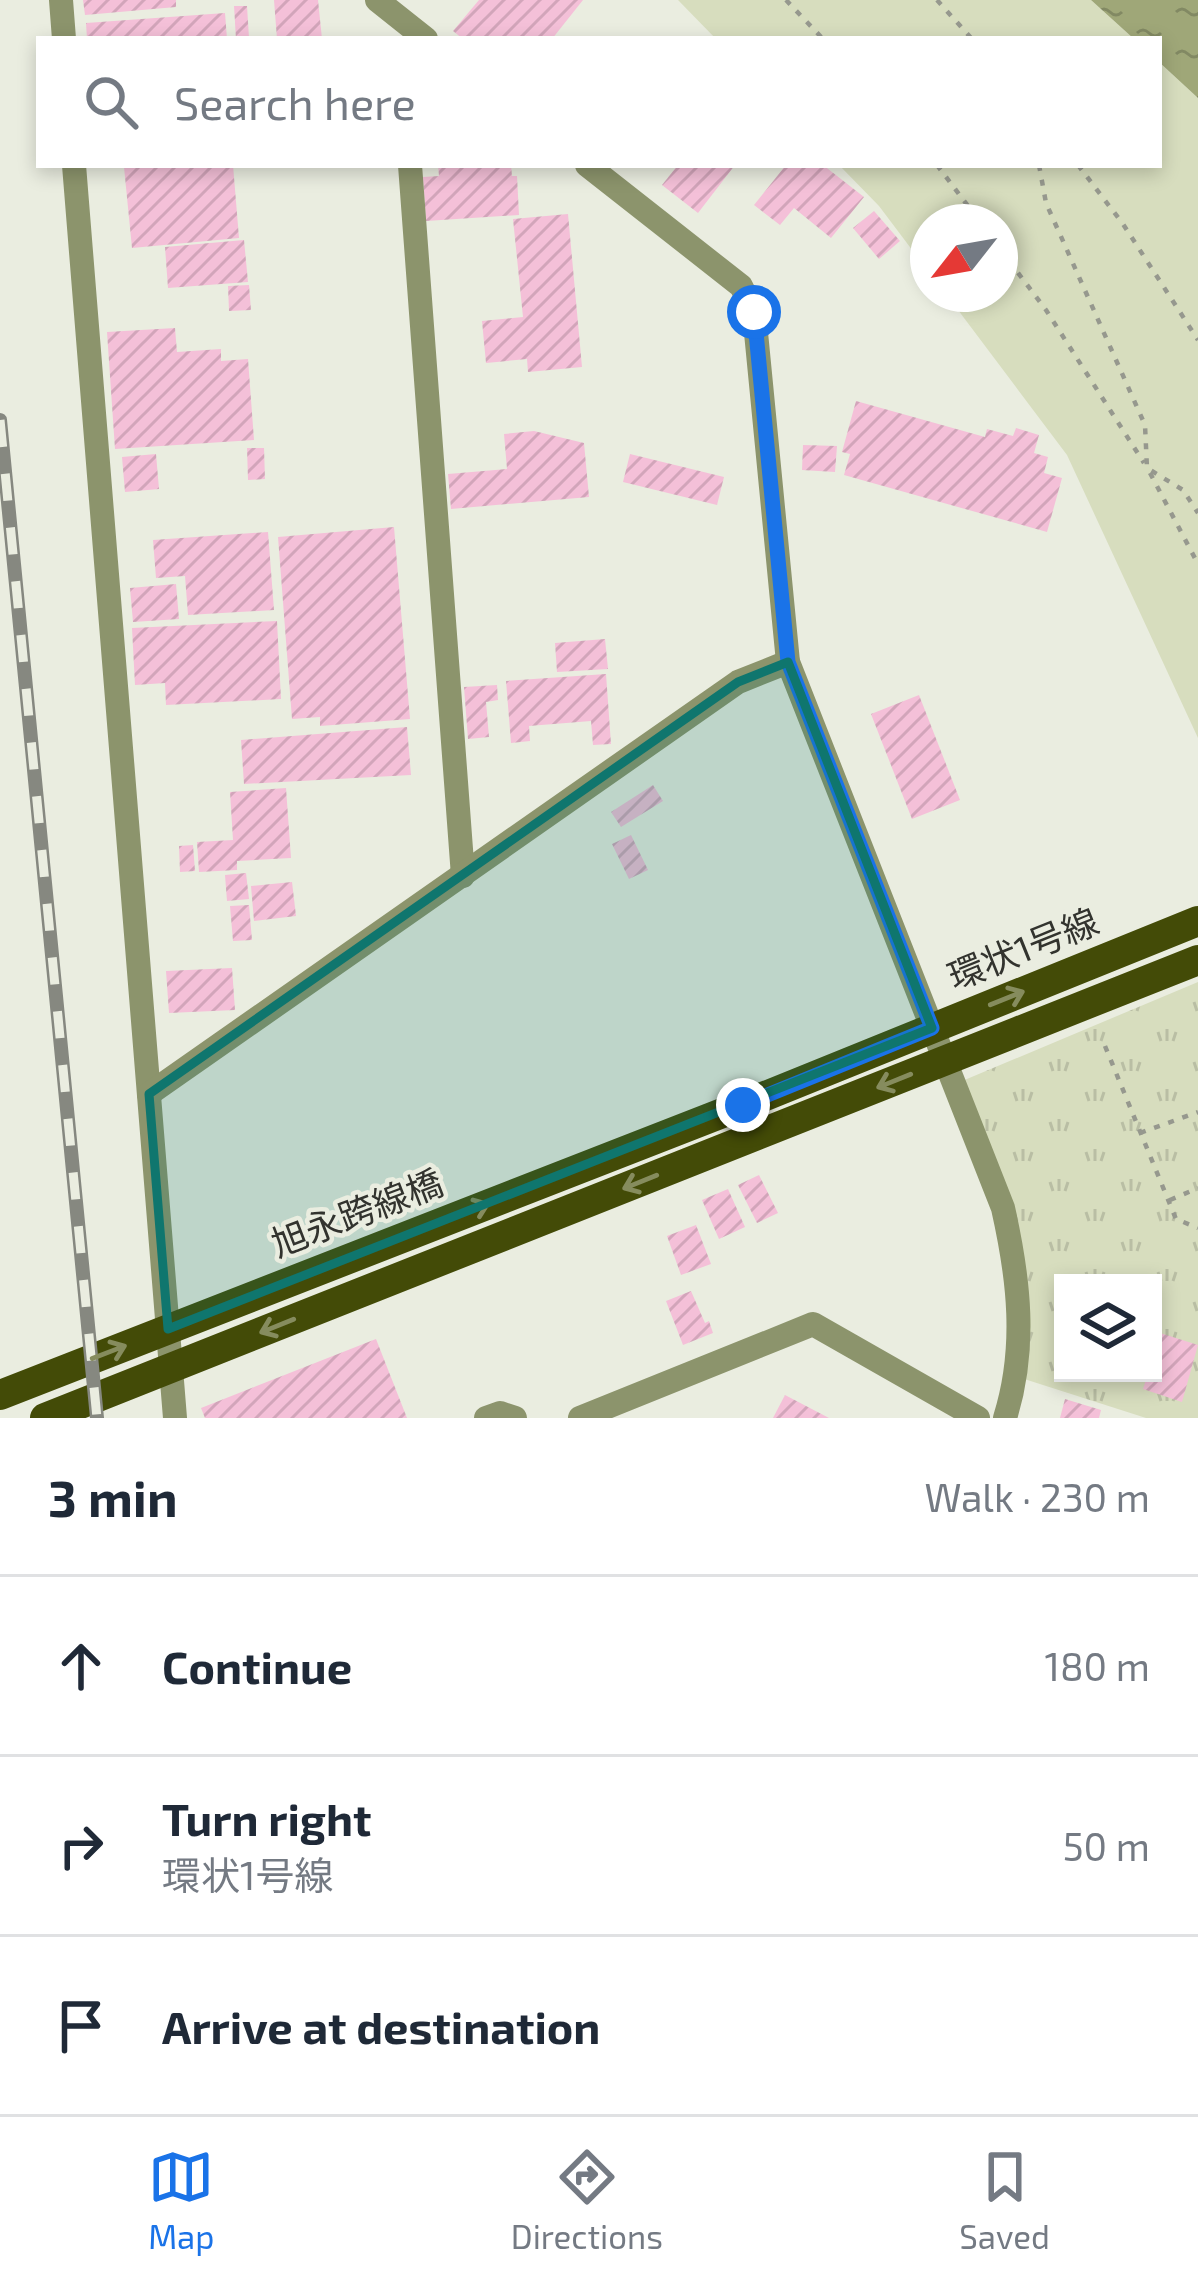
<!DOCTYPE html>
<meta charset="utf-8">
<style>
body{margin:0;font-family:"Exo 2","Noto Sans JP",sans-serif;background:#f6f6f7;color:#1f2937}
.controls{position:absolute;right:36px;bottom:36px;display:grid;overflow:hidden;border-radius:0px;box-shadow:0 6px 18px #0003}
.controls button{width:108px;height:108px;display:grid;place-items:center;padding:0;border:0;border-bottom:3px solid #e0e1e3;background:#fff;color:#1f2937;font:60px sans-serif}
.compass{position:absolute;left:910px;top:204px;width:108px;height:108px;border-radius:50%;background:#fff;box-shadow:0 6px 18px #0003;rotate:239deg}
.stop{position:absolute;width:36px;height:36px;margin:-27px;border:9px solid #1a73e8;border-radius:50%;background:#fff}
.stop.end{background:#1a73e8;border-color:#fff;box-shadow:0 3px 12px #0008}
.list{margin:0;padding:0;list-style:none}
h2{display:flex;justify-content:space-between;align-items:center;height:156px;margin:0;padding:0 48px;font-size:51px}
h2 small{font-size:39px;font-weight:400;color:#747a83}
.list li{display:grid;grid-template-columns:78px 1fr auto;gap:36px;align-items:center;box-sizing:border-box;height:180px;padding:0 48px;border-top:3px solid #e0e1e3}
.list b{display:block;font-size:45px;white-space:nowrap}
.list p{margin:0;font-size:39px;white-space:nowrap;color:#747a83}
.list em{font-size:39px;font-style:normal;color:#747a83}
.icon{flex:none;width:66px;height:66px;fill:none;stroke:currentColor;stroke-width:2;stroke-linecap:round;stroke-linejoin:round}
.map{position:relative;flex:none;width:1198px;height:1418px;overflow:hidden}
.search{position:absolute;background:#fff;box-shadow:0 6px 18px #0003;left:36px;right:36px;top:36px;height:132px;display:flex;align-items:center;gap:30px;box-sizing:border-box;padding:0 42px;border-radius:0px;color:#747a83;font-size:45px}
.sheet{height:696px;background:#fff}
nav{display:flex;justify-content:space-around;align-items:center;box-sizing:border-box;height:168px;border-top:3px solid #e0e1e3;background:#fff;font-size:33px;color:#747a83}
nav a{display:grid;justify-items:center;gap:6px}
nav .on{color:#1a73e8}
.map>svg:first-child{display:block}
.grass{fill:#d7ddbe}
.park{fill:url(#park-tufts);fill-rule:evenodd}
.water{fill:url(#water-ripples)}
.building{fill:url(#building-hatch)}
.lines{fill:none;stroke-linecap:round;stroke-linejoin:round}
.path{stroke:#96988e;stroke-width:4.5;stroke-dasharray:6 9;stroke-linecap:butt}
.minor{stroke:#8c946c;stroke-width:24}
.primary{stroke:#434b07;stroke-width:30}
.rail-casing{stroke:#868880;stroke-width:14}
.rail{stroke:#eaede0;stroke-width:9;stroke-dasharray:27;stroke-linecap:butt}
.oneway{stroke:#868c5e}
.route{stroke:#1a73e8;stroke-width:15}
.marked{fill:#0f766e;fill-opacity:0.2;stroke:#0f766e;stroke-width:9;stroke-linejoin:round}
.labels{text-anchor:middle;stroke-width:9;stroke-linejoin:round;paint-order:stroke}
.street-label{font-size:36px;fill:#32332e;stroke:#eaede0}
</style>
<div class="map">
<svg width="1198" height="1418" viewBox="0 0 1198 1418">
<defs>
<pattern id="park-tufts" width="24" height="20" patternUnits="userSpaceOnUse" patternTransform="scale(3)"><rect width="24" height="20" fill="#d7ddbe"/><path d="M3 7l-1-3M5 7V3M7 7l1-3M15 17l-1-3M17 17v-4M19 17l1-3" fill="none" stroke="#b9bea4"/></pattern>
<pattern id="water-ripples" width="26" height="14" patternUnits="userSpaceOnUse" patternTransform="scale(3)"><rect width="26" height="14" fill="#9fa778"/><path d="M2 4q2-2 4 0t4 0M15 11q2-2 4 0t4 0" fill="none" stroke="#828963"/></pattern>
<pattern id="building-hatch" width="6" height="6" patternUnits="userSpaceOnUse" patternTransform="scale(3)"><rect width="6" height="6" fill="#f4c0d8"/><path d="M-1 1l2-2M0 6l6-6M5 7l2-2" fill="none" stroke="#d2a5ba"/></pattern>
</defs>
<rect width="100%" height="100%" fill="#eaede0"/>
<g class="grass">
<polygon points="678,0 1091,0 1134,39 716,39"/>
<polygon points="1159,62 1198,98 1198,738 1067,455 946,294 1000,294 1000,222 928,222 928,271 879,206 839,165 1159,165"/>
</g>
<path class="park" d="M1198 982V1418H1146L1018 1377 1014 1258 955 1084ZM1063 1283H1153V1373H1063Z"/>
<polygon class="water" points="1091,0 1198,0 1198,98 1159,62 1159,39 1134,39"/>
<g class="building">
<polygon points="83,0 176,0 176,7 85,15"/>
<polygon points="274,0 318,0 322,39 277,39"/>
<polygon points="479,0 583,0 552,39 463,39 453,31"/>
<polygon points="234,6 247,6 249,38 236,39"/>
<polygon points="225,13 227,39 87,39 86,23"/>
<polygon points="146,165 233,165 239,238 132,248 124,167"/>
<polygon points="438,165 511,165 512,176 517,176 519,215 426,221 423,177 439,176"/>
<polygon points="678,165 735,165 698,213 662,185"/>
<polygon points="786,165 823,165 864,197 831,238 794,208 780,225 754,205"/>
<polygon points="874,211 900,241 879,259 853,228"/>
<polygon points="568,214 582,367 528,372 527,359 486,363 482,321 523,317 513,219"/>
<polygon points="244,240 248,282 168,288 165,247"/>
<polygon points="249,285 251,310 229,311 228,286"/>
<polygon points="175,328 177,352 221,349 221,361 248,359 254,440 115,449 107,332"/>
<polygon points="856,401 985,437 987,429 1013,436 1016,428 1039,435 1034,453 1048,457 1044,473 1062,478 1047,532 844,475 850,454 842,452"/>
<polygon points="534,431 584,443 589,497 451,509 448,474 507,469 504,434"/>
<polygon points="803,445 837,446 835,472 802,470"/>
<polygon points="247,448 264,448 265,479 248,480"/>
<polygon points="156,454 159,489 125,492 122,457"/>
<polygon points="630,454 724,477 717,505 623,482"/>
<polygon points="394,527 410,719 320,726 320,717 292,719 278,537"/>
<polygon points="268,532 274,610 188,615 185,576 156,578 153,540"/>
<polygon points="176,584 179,619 133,622 130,588"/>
<polygon points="277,621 281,699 166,705 165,683 135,685 132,628"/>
<polygon points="605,639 608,669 557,672 555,643"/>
<polygon points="606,674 611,744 593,745 591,721 529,726 530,741 511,743 506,681"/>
<polygon points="497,685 498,700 486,702 489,737 468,739 464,687"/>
<polygon points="919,695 960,800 912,819 871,714"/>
<polygon points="407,727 411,775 244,784 241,740"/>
<polygon points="653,785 663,801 621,827 611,812"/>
<polygon points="286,788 291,858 237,861 237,870 199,872 197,842 233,840 230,792"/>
<polygon points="631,835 648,870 629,879 612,844"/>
<polygon points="193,845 195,871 180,872 179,846"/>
<polygon points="246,873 249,899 227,901 225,875"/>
<polygon points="292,882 296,916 254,921 251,886"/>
<polygon points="249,905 252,940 233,941 230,906"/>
<polygon points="232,968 235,1010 169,1013 166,971"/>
<polygon points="759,1175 778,1213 757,1223 738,1185"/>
<polygon points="728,1189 745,1227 719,1239 702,1200"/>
<polygon points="696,1225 711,1264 681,1275 667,1236"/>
<polygon points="691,1291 705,1323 709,1321 713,1333 683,1345 666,1301"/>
<polygon points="1160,1333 1198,1345 1182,1402 1143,1389 1148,1373 1153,1373"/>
<polygon points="376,1339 407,1418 205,1418 201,1408"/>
<polygon points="785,1395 829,1418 773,1418"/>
<polygon points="1065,1399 1101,1410 1099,1418 1060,1418"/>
</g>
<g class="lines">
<g class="path">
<polyline points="786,0 823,39"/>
<polyline points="937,0 972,39"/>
<polyline points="937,165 980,222"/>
<polyline points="1039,165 1046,203 1145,425 1147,468 1183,490 1198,513"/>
<polyline points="1078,165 1123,224 1198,340"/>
<polyline points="1000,249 1046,310 1144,463"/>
<polyline points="1150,473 1198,564"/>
<polyline points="1105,1046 1176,1219 1198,1228"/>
<polyline points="1140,1133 1198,1112"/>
<polyline points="1170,1200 1198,1188"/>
</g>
<g class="minor">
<polyline points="61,0 64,39"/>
<polyline points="377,0 426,39"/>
<polyline points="74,165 175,1418"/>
<polyline points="410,165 463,876"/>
<path d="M587 165 741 286 754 312 788 662 1003 1208C1019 1279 1027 1348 1005 1418"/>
<polyline points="149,1094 738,682 788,662"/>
<polyline points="486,1418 500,1413 515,1418"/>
<polyline points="580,1418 813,1324 978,1418"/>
</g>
<g class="primary">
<polyline points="0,1395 743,1105 1198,921"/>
<polyline points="45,1418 1198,960"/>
</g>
<defs>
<polyline id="rail" points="0,420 97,1418"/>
</defs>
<use href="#rail" class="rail-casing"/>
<use href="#rail" class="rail"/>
</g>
<defs><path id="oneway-shaft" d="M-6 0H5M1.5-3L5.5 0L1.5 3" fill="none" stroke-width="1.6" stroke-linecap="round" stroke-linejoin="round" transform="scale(3)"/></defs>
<g class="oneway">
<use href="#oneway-shaft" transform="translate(1007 998) rotate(-22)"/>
<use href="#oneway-shaft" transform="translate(894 1081) rotate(158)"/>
<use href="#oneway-shaft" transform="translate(640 1182) rotate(158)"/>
<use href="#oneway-shaft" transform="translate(472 1210) rotate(-21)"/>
<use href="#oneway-shaft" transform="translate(277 1326) rotate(158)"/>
<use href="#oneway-shaft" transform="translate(109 1352) rotate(-21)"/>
</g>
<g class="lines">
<polyline class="route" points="743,1105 932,1028 788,662 754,312"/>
</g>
<path class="marked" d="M788 662 932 1028 168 1329 149 1094 738 682Z"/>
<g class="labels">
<g class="street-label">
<text transform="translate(1023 949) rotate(-22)" y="13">環状1号線</text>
<text transform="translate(357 1213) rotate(-21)" y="13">旭永跨線橋</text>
</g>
</g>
</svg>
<div class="controls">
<button><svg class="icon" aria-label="layers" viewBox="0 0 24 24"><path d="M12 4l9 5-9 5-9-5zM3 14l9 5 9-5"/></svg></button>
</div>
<svg class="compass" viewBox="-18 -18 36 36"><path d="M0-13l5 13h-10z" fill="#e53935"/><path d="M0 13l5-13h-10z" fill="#747a83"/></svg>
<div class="stop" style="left:754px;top:312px"></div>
<div class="stop end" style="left:743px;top:1105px"></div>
<div class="search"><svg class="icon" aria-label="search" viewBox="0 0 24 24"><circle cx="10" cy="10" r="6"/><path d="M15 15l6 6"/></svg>Search here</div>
</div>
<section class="sheet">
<h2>3 min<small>Walk · 230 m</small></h2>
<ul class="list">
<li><svg class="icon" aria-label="ahead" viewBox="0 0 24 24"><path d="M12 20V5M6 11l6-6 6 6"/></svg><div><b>Continue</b></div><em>180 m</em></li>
<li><svg class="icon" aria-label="right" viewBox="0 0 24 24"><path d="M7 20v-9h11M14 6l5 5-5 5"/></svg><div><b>Turn right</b><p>環状1号線</p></div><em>50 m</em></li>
<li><svg class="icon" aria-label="arrive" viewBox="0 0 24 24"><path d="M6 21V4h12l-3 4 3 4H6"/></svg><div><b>Arrive at destination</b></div></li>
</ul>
</section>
<nav>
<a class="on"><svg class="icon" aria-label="map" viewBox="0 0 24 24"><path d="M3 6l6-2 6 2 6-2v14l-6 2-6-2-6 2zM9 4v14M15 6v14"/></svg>Map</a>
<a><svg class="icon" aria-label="directions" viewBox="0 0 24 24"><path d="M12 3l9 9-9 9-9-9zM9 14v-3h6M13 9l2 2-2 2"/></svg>Directions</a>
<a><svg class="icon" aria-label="saved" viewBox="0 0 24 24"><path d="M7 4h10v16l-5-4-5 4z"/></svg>Saved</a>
</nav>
